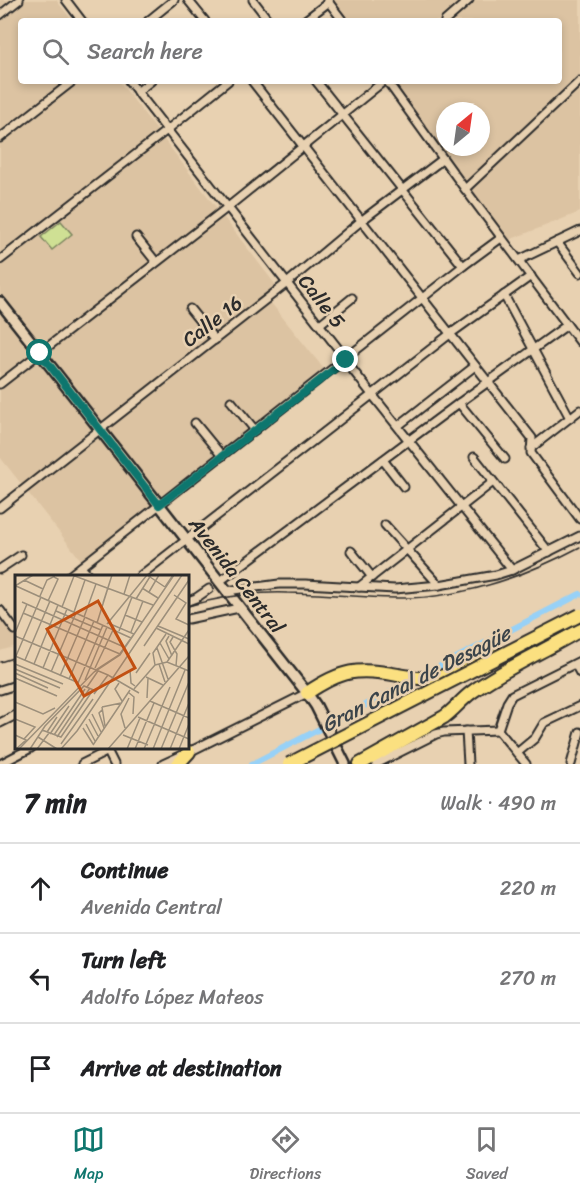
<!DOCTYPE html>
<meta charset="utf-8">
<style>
body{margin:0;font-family:Sriracha,sans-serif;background:#f6f6f6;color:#202124}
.compass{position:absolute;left:436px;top:102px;width:54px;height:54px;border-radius:50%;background:#fff;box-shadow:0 3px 9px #0003;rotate:29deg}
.stop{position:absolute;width:18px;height:18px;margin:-14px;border:4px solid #0f766e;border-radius:50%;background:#fff}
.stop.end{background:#0f766e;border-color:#fff;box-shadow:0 2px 6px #0008}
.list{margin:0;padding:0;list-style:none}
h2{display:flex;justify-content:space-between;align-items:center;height:78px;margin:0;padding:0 24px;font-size:26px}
h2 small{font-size:20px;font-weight:400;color:#757577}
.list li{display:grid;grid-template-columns:39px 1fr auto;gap:18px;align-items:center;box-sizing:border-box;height:90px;padding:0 24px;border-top:2px solid #e0e0e0}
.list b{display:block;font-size:22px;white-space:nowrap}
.list p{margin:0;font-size:20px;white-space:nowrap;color:#757577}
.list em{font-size:20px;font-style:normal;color:#757577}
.icon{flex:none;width:33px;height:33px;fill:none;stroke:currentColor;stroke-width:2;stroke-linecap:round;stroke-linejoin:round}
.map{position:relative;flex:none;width:580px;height:764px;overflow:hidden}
.search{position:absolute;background:#fff;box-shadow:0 3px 9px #0003;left:18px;right:18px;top:18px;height:66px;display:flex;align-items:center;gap:15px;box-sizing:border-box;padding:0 21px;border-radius:6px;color:#757577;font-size:22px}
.sheet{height:348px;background:#fff}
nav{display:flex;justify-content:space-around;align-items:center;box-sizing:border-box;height:84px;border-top:2px solid #e0e0e0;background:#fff;font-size:16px;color:#757577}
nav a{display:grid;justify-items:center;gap:3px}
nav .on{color:#0f766e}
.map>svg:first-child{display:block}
.built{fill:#dcc3a2;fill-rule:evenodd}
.green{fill:#cfe094;stroke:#7d8660;stroke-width:1.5}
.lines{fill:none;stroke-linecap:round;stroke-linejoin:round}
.canal{stroke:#97d1f7;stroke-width:6}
.minor-casing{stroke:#2b2b2b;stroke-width:11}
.tertiary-casing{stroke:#2b2b2b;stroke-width:14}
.motorway-casing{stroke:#2b2b2b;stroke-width:16}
.minor{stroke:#e8d1b1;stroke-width:7}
.tertiary{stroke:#e8d1b1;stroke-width:9}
.motorway{stroke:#fbe080;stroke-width:12}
.rail{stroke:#2b2b2b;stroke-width:1.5}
.motorway-bridge-casing{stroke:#2b2b2b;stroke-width:16;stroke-linecap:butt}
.motorway-bridge{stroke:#fbe080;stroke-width:12}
.route{stroke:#0f766e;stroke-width:8}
.labels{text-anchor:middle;stroke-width:5;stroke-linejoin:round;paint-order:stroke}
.street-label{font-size:20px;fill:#2b2b2b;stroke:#e8d1b1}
.water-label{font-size:21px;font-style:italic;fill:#3b444a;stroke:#e8d1b1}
.inset-road{fill:none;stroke:#9c8f7b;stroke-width:1.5}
.view{fill:#c25012;fill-opacity:0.15;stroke:#c25012;stroke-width:3}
.inset-edge{fill:none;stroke:#2b2b2b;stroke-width:3}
</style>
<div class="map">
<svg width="580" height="764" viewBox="0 0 580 764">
<rect width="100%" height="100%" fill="#e8d1b1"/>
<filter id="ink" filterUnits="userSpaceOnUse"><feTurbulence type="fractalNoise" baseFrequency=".0167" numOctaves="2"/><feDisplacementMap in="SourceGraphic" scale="12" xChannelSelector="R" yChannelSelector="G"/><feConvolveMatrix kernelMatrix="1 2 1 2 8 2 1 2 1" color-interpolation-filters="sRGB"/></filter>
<g filter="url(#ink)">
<g class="built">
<polygon points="0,0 56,0 73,21 21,21 21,81 119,81 278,288 271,303 324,369 81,560 0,457"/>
<path d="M331 0H580V212L509 240 391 81H559V21H347ZM445 111H481V147H445Z"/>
<polygon points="0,609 16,630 16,646 0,651"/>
</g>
<polygon class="green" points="61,221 72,234 52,250 41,237"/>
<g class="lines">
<g class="canal">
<polyline points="423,675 580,594"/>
<polyline points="252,764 414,680"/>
</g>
<defs>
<g id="minor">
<polyline points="66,0 82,21"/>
<polyline points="188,0 205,21"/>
<polyline points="253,0 269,21"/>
<polyline points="327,0 343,21"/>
<polyline points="0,15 19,0"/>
<polyline points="148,21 174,0"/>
<polyline points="304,21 329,2"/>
<polyline points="445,21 469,0"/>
<polyline points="129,81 340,351 351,368 512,570"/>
<polyline points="252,81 532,438 531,453 580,519"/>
<polyline points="316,81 463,266"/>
<polyline points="387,81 465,189 580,342"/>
<polyline points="137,92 151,81"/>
<polyline points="0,138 73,81"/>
<polyline points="465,189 580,81"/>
<polyline points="136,237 156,262"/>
<polyline points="557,242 580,273"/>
<polyline points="0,260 167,130 228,81"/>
<polyline points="519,260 580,231"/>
<polyline points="504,295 570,418"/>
<polyline points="190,309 215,340"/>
<polyline points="320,324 352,298"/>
<polyline points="0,384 228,207 384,81"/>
<polyline points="231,401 255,430"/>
<polyline points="459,403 505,459"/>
<polyline points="195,423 222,456"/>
<polyline points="398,426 475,366"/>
<polyline points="531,448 580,410"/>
<polyline points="474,457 549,552"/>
<polyline points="383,460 404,487"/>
<polyline points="0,508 287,283 361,221 443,159"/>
<polyline points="385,525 439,585"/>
<polyline points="351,551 372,577"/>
<polyline points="81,567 89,576"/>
<polyline points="0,569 21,555"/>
<polyline points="69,576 463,266 501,238"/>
<polyline points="140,576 450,334 531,276"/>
<polyline points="219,582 459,403 567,325"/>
<polyline points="359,587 493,482"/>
<polyline points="226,591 279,584 305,584 395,589 439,585 496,575 512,570 580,536"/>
<polyline points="188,601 196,598 209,589"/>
<polyline points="0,610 15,630"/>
<polyline points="188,619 239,608"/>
<polyline points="575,664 580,673"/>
<polyline points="0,690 16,685"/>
<polyline points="0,723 16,715"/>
<polyline points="498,730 507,703 512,695 580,661"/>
<polyline points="498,730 526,764"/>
<polyline points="466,731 468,764"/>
<polyline points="106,748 114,764"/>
<polyline points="517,753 535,738 544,723 580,706"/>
<polyline points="0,764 31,748"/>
<polyline points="82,764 108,751"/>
<polyline points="163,764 189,752 307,693"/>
<polyline points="376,764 436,734 444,732 498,730"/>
<polyline points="571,764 580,732"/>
</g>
<polyline id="tertiary" points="0,302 307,693 316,706 345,764"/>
<g id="motorway">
<path d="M307 693C341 670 358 667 398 675 410 677 423 680 435 678 452 676 466 664 481 658 487 656 493 655 499 654"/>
<polyline points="178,764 189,752"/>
<path d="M360 764 444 717C454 710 461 700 472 692 505 668 545 651 580 630"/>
</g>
</defs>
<use href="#minor" class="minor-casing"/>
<use href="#tertiary" class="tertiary-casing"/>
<use href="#motorway" class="motorway-casing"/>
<use href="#minor" class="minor"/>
<use href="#tertiary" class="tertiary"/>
<use href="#motorway" class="motorway"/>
<g class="rail">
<path d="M188 606C220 597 254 592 287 593 328 593 369 599 410 598 471 596 527 575 580 547"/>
<polyline points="0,662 16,657"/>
</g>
<defs>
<polyline id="motorway-bridge" points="289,764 580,615"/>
</defs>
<use href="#motorway-bridge" class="motorway-bridge-casing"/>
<use href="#motorway-bridge" class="motorway-bridge"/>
</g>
</g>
<g class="lines" filter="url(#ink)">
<polyline class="route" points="40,353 159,505 346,360"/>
</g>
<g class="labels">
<g class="street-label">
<text transform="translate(322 301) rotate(52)" y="7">Calle 5</text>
<text transform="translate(212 321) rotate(-38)" y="7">Calle 16</text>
<text transform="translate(237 575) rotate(52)" y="7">Avenida Central</text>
</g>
<g class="water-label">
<text transform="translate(416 679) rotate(-27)" y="7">Gran Canal de Desagüe</text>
</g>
</g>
<g transform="translate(15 575)">
<rect width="174" height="174" fill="#e8d1b1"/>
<path class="inset-road" d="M57 0 138 30M132 0 150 12 158 0M9 5 28 14M0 11 18 0M1 11 116 63M127 13 143 23M134 17 144 0M109 19 115 0M159 20 171 28 161 44 174 50M25 21 32 5 40 1M121 24 136 0M33 26 43 4 39 2M7 27 109 72M88 28 97 0M47 32 59 1M41 36 86 55M59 37 70 5M8 38 105 79M110 40 127 47M69 42 81 9M82 48 97 0M92 49 132 0M143 51 174 64M141 53 174 69M104 56 117 22M116 57 128 26M0 58 12 29M0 61 93 100 124 118M154 61 151 66 157 81M158 62 155 67 162 79 161 91M145 68 154 84M129 71 174 5M142 73 153 104M0 81 64 108M1 81 26 22M10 85 35 26M152 87 174 55M0 89 48 109M19 89 43 30M144 89 150 107M140 90 152 87 174 96M28 93 52 34M80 93 98 55M0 94 45 113M81 95 104 80 119 59 93 48M115 95 116 108 120 111M36 97 61 38M0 98 33 113M121 98 135 78M45 101 70 42M131 102 148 110M0 103 42 121M54 104 79 46M70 105 92 52M63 108 88 50M104 108 100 114 107 126M72 112 83 96M119 114 140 90 138 78 151 59M113 117 119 122 118 139M79 119 93 100M132 123 133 103M135 126 174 143M0 127 28 139 40 133M87 132 90 151M87 132 106 128M87 135 84 138 89 153M77 139 86 157M123 142 174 164M0 144 20 152 9 164M74 144 83 161M71 149 80 166M68 153 78 169M110 153 106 139 114 123M27 155 46 162 78 115M32 157 42 142M35 159 54 131M0 160 11 165 1 174M39 160 70 114M108 160 133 170M23 162 42 174M42 162 75 113M46 169 78 124M78 170 115 115M4 174 79 97 105 80 159 0M15 174 30 151 69 111 81 116M22 174 34 158M46 174 62 156 167 0M93 174 174 81M112 174 125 143M120 174 139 128M129 174 155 112M138 174 170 95M146 174 174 107M155 174 174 128M164 174 174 149"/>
<path class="view" d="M83 26 120 93 69 121 32 54Z"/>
<rect width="174" height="174" class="inset-edge"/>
</g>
</svg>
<svg class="compass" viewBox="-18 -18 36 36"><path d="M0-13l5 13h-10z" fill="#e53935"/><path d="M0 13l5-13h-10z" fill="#757577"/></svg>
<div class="stop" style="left:40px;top:353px"></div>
<div class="stop end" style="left:346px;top:360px"></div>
<div class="search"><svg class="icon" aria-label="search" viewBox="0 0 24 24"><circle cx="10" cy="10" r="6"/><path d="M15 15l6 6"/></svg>Search here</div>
</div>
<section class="sheet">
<h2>7 min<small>Walk · 490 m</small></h2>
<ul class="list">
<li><svg class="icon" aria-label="ahead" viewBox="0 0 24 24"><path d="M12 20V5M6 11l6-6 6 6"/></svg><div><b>Continue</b><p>Avenida Central</p></div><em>220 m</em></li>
<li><svg class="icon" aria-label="left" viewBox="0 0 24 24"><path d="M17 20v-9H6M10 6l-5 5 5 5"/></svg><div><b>Turn left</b><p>Adolfo López Mateos</p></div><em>270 m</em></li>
<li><svg class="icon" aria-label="arrive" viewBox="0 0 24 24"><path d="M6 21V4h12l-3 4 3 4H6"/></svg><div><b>Arrive at destination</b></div></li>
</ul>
</section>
<nav>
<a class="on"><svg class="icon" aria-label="map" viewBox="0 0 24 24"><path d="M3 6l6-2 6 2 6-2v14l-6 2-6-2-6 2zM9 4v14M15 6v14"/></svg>Map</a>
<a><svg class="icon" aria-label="directions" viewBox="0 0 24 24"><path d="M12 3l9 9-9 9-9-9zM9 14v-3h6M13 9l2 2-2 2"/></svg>Directions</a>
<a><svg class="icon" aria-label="saved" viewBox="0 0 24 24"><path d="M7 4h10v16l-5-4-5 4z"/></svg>Saved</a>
</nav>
